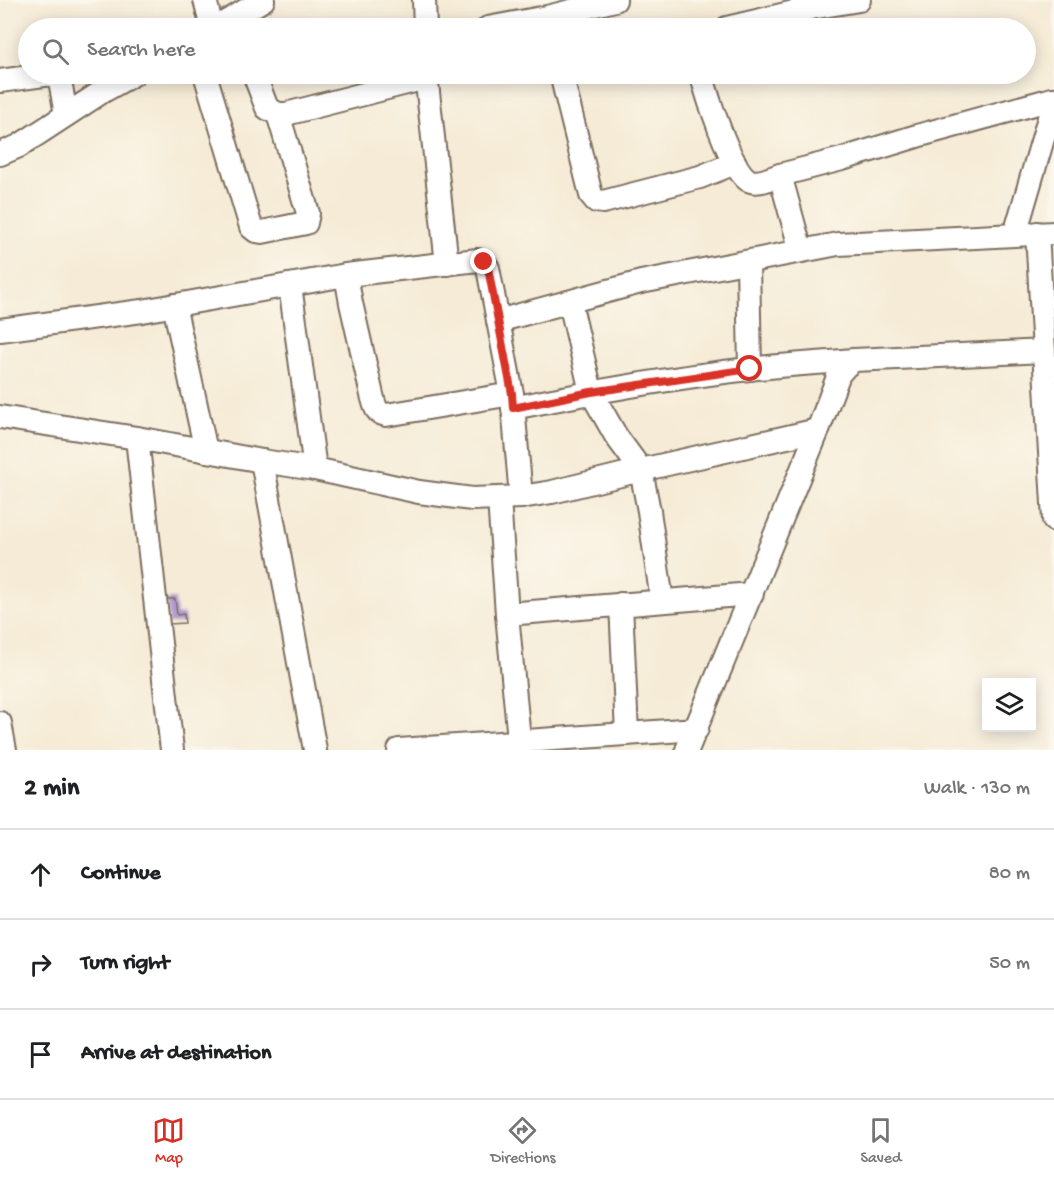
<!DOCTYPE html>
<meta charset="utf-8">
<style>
body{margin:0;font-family:"Gochi Hand",sans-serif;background:#f6f6f6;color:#202124}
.controls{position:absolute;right:18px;bottom:18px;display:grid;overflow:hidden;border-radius:0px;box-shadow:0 3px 15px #0003}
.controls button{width:54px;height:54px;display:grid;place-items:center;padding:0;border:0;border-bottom:2px solid #e0e0e0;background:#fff;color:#202124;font:30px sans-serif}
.stop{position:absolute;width:18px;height:18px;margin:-14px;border:4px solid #d93025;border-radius:50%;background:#fff}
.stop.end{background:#d93025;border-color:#fff;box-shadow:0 2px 6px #0008}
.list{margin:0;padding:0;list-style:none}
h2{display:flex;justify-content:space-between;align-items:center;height:78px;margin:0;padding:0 24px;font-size:26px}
h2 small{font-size:20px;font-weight:400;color:#757577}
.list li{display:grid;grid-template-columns:39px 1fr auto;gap:18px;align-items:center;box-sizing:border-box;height:90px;padding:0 24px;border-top:2px solid #e0e0e0}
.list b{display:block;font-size:22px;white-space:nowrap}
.list em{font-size:20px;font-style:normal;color:#757577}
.icon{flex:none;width:33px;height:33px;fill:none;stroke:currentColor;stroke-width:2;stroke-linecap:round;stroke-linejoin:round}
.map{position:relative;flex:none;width:1054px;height:750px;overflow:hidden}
.search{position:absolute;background:#fff;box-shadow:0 3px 15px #0003;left:18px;right:18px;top:18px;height:66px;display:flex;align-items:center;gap:15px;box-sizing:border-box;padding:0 21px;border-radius:33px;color:#757577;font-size:22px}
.sheet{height:348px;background:#fff}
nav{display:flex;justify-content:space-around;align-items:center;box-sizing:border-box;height:84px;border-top:2px solid #e0e0e0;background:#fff;font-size:16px;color:#757577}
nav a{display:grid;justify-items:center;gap:3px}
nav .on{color:#d93025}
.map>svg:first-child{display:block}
.building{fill:#b19cd0}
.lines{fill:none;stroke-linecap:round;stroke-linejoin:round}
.minor-casing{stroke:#7c6e5e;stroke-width:26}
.minor{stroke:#fff;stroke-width:22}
.route{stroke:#d93025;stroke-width:8}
</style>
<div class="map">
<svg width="1054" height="750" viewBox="0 0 1054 750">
<rect width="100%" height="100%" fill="#fbf7ec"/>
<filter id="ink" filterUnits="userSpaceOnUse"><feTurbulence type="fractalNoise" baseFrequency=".0167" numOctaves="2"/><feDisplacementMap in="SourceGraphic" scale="12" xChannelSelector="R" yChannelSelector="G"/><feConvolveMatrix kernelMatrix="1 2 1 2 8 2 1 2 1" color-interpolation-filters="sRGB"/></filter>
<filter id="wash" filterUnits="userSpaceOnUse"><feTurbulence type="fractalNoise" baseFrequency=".008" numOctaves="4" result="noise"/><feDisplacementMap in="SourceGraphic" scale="24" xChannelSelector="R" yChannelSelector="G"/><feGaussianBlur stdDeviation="1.35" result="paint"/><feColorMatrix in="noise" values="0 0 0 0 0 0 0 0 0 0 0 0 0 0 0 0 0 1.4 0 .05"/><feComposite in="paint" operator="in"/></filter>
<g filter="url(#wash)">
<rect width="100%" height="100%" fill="#f5ebd6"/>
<g id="blocks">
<polygon class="building" points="167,599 175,599 177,615 184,614 185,623 169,624"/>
</g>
</g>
<g filter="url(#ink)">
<use href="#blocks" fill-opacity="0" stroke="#7c6e5e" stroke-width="1.5"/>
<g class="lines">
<defs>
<g id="minor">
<polyline points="205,0 212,28"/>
<polyline points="424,0 425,28"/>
<polyline points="216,28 263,0"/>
<polyline points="488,28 547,17 615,0"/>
<polyline points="727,28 811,8 859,0"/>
<polyline points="205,74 251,227 256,231 262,232 306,223 308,213 278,114"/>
<polyline points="254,74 267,108 278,114 286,114 426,78"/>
<polyline points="426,74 447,264"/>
<polyline points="561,74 591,195 596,201 603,202 700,177 735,163"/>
<path d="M701 74C707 95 730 168 748 180 757 185 771 178 780 175"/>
<polyline points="0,81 51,74 60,80 66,115"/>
<polyline points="0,154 19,146 100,93 134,74"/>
<polyline points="1037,233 1054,520"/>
<polyline points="1015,234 1049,118 1052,99 1054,99"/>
<polyline points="801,251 780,175 842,159 917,136 1052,99"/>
<polyline points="748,262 750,369"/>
<path d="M346 275 351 303 372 395C375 405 375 413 386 415L512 394"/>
<polyline points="290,285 315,469"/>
<polyline points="570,302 591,392 616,436 641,470 649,511 662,601"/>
<polyline points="174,305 206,451"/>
<polyline points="498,321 641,282 838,244 1054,233"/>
<polyline points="0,330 142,311 346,275 478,260 484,262 488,268 512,394 521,497"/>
<path d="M513 408C591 392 670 378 749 369 784 365 819 363 854 360"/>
<polyline points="0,417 137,438 262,461 315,469 419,492 472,499 521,497 552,492 641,470 818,430"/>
<polyline points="137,438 172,750"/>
<polyline points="262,461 315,750"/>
<polyline points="499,499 507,614 520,750"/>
<polyline points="621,604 627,734"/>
<polyline points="507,614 752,594"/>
<polyline points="0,723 5,750"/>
<polyline points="399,750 697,729"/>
<polyline points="687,750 818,430 839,374 846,366 854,360 1044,351"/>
</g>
</defs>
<use href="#minor" class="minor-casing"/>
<use href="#minor" class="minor"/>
</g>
</g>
<g class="lines" filter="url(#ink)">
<polyline class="route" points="484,262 488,268 512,394 513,408 591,392 750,369"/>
</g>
</svg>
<div class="controls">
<button><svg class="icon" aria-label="layers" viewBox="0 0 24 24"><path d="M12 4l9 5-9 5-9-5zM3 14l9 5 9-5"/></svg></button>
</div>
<div class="stop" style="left:750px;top:369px"></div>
<div class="stop end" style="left:484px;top:262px"></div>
<div class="search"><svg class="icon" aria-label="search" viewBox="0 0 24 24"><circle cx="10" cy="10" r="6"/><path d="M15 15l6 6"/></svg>Search here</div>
</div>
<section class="sheet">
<h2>2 min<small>Walk · 130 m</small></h2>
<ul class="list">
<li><svg class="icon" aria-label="ahead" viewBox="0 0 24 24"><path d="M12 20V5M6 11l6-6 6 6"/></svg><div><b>Continue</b></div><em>80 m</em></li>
<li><svg class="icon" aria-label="right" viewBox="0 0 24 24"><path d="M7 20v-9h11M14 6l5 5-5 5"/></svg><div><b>Turn right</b></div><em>50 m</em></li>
<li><svg class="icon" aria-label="arrive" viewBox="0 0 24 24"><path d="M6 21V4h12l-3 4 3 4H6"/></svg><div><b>Arrive at destination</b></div></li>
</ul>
</section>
<nav>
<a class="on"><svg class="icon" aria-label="map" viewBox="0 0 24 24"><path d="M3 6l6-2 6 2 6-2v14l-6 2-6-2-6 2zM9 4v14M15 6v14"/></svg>Map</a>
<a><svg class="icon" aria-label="directions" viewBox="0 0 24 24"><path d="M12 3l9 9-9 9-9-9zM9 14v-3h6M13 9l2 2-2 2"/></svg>Directions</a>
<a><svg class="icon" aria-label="saved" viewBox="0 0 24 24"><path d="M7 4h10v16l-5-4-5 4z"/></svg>Saved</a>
</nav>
